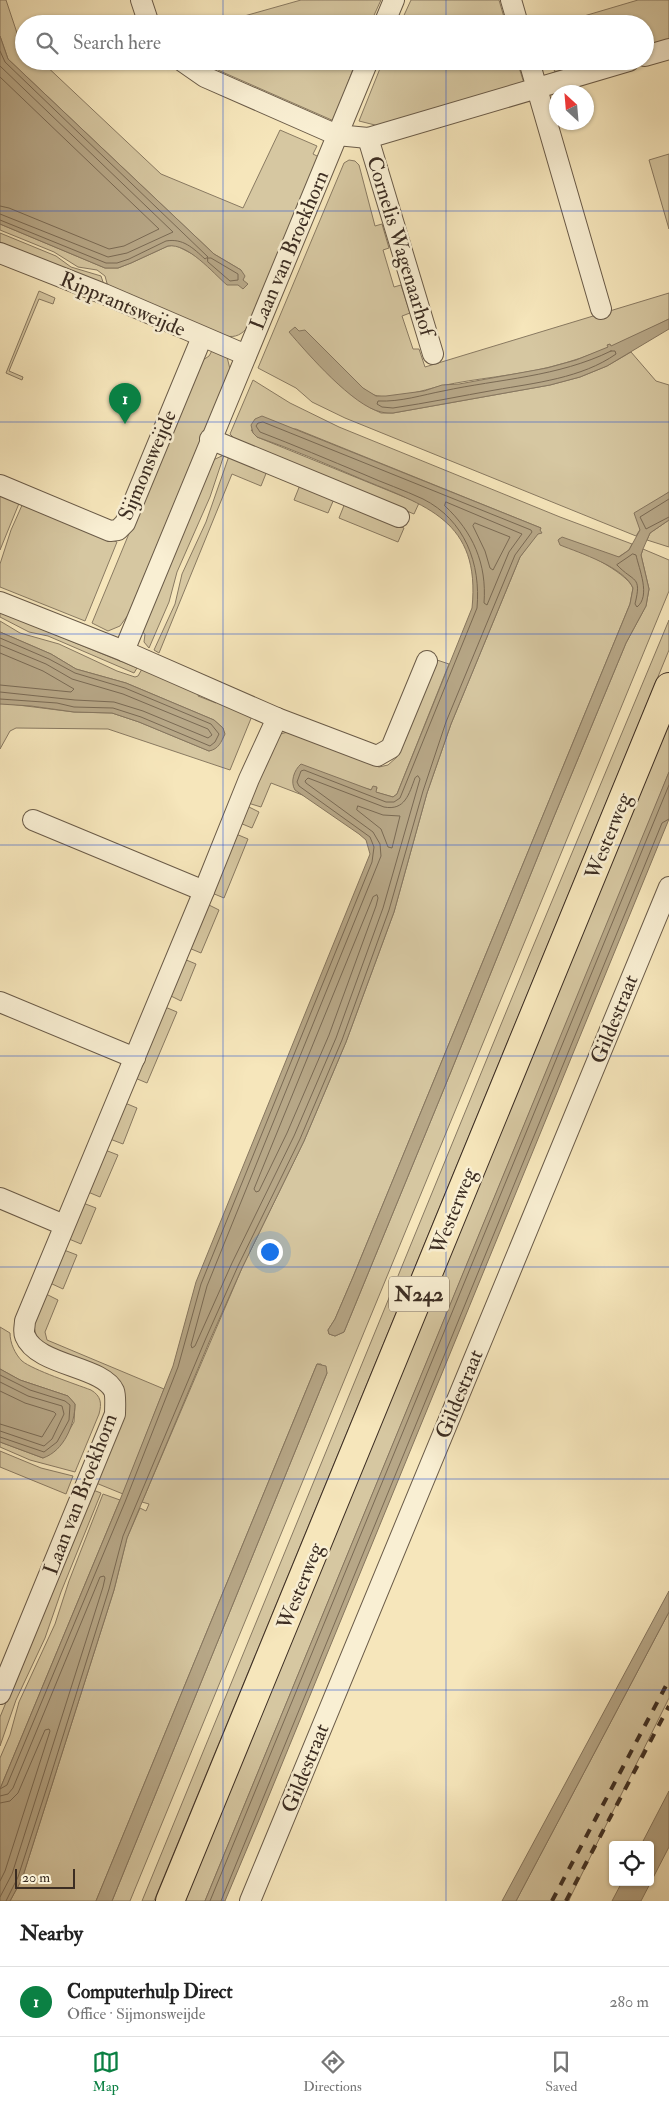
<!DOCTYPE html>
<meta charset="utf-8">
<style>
body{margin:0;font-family:"IM FELL Double Pica",serif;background:#f6f6f6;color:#222}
.controls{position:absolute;right:15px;bottom:15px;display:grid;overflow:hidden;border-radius:5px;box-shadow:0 1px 4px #0004}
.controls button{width:45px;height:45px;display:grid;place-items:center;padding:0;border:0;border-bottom:1px solid #e0e0e0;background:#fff;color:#222;font:25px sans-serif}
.compass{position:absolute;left:549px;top:85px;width:45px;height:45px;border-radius:50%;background:#fff;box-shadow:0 1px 4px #0004;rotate:334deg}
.scale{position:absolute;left:15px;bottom:12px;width:60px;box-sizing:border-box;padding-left:5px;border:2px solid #3c2d22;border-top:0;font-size:14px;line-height:18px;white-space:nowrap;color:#3c2d22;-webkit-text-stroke:4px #f9efd3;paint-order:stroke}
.you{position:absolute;left:269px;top:1251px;width:18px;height:18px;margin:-12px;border:4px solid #fff;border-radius:50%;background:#1a73e8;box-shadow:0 0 0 8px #1a73e833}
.badge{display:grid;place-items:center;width:32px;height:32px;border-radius:50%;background:#0b8043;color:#fff;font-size:16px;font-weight:700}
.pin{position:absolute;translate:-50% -41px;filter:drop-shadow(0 1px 2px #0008)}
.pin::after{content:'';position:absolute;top:26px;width:18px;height:15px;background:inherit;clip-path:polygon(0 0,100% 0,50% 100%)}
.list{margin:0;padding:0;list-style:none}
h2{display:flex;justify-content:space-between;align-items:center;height:65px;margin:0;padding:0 20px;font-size:21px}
h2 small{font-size:16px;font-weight:400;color:#767676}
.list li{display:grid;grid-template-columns:32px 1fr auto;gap:15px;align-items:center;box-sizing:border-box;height:70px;padding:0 20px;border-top:1px solid #e0e0e0}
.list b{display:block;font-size:19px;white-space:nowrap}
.list p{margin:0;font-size:16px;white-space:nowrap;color:#767676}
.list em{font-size:16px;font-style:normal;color:#767676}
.icon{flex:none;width:28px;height:28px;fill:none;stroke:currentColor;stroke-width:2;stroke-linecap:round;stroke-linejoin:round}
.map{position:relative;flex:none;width:669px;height:1901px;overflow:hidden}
.search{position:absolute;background:#fff;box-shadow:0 1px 4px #0004;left:15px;right:15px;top:15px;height:55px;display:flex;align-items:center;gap:12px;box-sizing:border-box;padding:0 18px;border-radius:28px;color:#767676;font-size:19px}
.sheet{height:135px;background:#fff}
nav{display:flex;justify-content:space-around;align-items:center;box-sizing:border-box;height:70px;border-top:1px solid #e0e0e0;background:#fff;font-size:14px;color:#767676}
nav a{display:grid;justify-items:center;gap:2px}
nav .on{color:#0b8043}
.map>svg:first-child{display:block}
.green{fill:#d6c7a1;stroke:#897a62}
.water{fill:#b7a787;stroke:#86765f}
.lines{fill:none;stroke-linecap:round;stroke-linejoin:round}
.shore{stroke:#7a6a54;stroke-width:1}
.minor-casing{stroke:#6a5b48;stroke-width:22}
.primary-casing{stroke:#3c2d22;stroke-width:30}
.minor{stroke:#f9efd3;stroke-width:20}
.primary{stroke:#f6e6bb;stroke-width:28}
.rail{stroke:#3c2d22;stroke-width:4;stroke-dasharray:9 9;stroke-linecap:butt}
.grid{fill:none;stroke:#1d4ed8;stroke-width:1;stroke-opacity:0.55}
.labels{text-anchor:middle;stroke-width:5;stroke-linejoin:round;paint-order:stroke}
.shield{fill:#f9efd3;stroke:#756757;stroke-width:1}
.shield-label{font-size:20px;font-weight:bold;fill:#3c2d22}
.street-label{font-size:21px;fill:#3c2d22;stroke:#f9efd3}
</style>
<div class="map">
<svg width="669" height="1901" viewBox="0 0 669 1901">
<rect width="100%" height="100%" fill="#f6e6bb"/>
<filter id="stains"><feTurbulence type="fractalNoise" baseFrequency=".004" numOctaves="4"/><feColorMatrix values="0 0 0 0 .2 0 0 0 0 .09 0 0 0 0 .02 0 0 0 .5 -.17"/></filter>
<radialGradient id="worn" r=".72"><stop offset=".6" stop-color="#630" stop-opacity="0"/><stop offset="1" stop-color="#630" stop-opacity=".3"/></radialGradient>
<g class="green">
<path d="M0 0H6L20 42 24 46V61H41L161 174 243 208 280 130 317 146 313 154 319 157 248 327C242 334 236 338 226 336L108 287 105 276 97 270 78 267 54 252 0 230V224L105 268H118L131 263 168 246 175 245 243 280 241 270 214 254 8 59 0 36Z"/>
<polygon points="301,0 381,0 370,24 216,24"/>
<polygon points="411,0 499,0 506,24 400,24"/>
<polygon points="638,0 669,0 669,40 645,47 645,24 557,24"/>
<polygon points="203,61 356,61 334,121 220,71"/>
<polygon points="383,61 517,61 524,83 379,126 359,121"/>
<polygon points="550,61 594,61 555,72"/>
<polygon points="669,154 669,229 649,160"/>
<path d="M349 160 355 161 359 165 375 226 382 224 389 248 383 250 394 287 401 285 410 313 402 316 413 349H419L425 367 669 293V319C631 339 591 357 550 367 514 376 477 378 441 386 423 390 392 401 374 395 358 389 318 345 305 330L369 407 381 413H393L550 385 580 377 607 366 631 352 656 381 669 385V492L659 499 636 536 345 418 312 402 296 388 258 368 344 163Z"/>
<polygon points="0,233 56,256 71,267 101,276 104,285 0,242"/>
<polygon points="39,291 55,298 53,304 39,299 9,371 23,377 22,380 6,373"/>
<polygon points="213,349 227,357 230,369 128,615 120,626 108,631 92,623 200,362 209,356"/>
<path d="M253 380 290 403 339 427 560 517 632 544 629 550 617 558 562 538 559 539C576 549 626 571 633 588L630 604 353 1277 335 1319 328 1330 329 1334 335 1336 344 1332 450 1074 553 819 626 643 646 606 649 589 641 555 643 549 669 560V591L130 1901H112L327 1373 321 1364H317L96 1901H10L22 1879 114 1590 127 1538 140 1508 146 1511 149 1504 142 1502 242 1268 304 1141 346 1042 394 912 427 793 451 724 520 557 541 528 296 429 251 430 257 437 419 503 414 514 236 440 230 434Z"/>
<polygon points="224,455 210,497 177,572 169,602 149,648 144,642 145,634 140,631 213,460"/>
<polygon points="229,456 267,471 261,486 232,474 159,653 154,650 175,604 182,574 206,522"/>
<polygon points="300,485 334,499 328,513 294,500"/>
<polygon points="0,493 20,501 0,550"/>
<polygon points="23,503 117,542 85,621 0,587 0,564 11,530"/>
<polygon points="345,503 404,528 398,542 339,518"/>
<polygon points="669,520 669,547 647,540 650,533"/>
<polygon points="0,612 137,668 134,673 48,636 29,632 0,617"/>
<polygon points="669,620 669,650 154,1901 142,1901 527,961"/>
<path d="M0 621 20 633 59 644 117 671 135 677 138 676 142 669 199 693 198 696 216 703 217 700 252 716 230 770 108 729 16 728 10 731 0 749V704L2 703 74 712 112 713 139 722 209 751C221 747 221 739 223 728L214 720 126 683 76 669 51 654 0 632Z"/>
<path d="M437 660 449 664 397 794 393 797 375 792 377 788 372 790 296 771C292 786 292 787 305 796L271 783 261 807 248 803 280 734 288 732 379 767 388 765 397 757Z"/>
<polygon points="669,712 669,772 615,910 542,1082 205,1901 180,1901"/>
<polygon points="247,806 259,812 252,828 240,823"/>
<polygon points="236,834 248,839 224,898 212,893"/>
<polygon points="207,904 219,910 201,953 189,948"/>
<polygon points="184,959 196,964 181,1001 169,995"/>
<polygon points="165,1007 177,1012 147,1083 135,1078"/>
<polygon points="125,1103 137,1108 123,1144 110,1139"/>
<polygon points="105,1150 118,1155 100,1197 88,1192"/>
<polygon points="83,1203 96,1208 81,1244 69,1239"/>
<polygon points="64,1250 77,1255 63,1289 50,1283"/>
<path d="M46 1294 58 1300 45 1332 47 1340 164 1389 123 1494 96 1483 125 1408 42 1345C27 1324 37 1316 46 1294Z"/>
<path d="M0 1327 10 1333C10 1343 15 1354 22 1361 33 1370 75 1384 91 1390 101 1396 102 1403 99 1414L75 1472 30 1460 0 1447V1442L43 1458 61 1444 74 1422 75 1404 68 1396 20 1380 0 1369Z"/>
<polygon points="0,1451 41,1468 73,1476 66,1494 0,1467"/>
<polygon points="93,1490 101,1493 61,1592 45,1638 16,1700 0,1746 0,1717"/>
<polygon points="103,1494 120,1500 0,1789 0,1758 10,1735 19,1702 55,1624 69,1581"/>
<polygon points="669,1612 669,1698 570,1898 569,1901 516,1901"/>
</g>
<g class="water">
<path d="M0 36 8 59 214 254 241 270 245 276 243 280 248 284 243 289 238 285H227C213 273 188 243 168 246L131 263 118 268H105L0 224Z"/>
<path d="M669 319V329L607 366 580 377 550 385 393 413C389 413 385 413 381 412 353 406 308 354 289 332L295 327 299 331 305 330 363 388 376 396H386L424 391 442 385 459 384 547 368 576 360 608 347 607 345 610 344 611 346Z"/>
<path d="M262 416 541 528 540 530 542 533 538 534 520 557 451 724 427 793 394 912 346 1042 304 1141 242 1268 210 1340 127 1538 114 1590 22 1879 10 1901H0V1789L120 1500 173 1366 196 1282 370 854 366 840 359 834 295 790C290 782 294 770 301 764L371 790 373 786 377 787 376 792 393 797 397 794 472 608C481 520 426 506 359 478 326 464 292 449 257 437L253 433 251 425 255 419Z"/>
<path d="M669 492V520L650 533 643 549 641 555 649 589 646 606 626 643 553 819 450 1074 344 1332 335 1336 329 1334 328 1330 335 1319 353 1277 630 604 633 588C624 567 580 553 560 545L558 540 562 537 619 557 629 550 640 530 634 513Z"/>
<path d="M0 632 51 654 76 669 126 683 214 720 223 728 225 734C221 742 219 749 209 751L139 722 112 713 74 712 31 706 0 704Z"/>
<polygon points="669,772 669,819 259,1820 225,1901 205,1901"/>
<polygon points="317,1364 326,1366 327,1373 112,1901 96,1901"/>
<path d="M0 1369 20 1380 68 1396 75 1404C75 1424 64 1451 43 1458L0 1442Z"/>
<polygon points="669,1591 669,1612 516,1901 502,1901"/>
<polygon points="669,1791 669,1847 641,1901 612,1901 622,1882 650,1882 650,1845 641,1845"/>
</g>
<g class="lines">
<g class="shore">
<path d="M0 51 5 62 208 257 205 259C193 248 183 238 166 241L129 259 117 263H106L0 220"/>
<polyline points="0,66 173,232 127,253 108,257 0,214"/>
<polyline points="0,77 159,229 124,246 109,249 9,208 0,206"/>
<polygon points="208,258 211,258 238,274 238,280 230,281 208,262"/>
<path d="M611 351H615L616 354C582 378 535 383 495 390 461 396 427 403 393 408L382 407 377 404 378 401C401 402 422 395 443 391 499 379 558 377 611 351Z"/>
<polyline points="669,499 640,517 646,529 669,517"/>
<path d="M446 502 522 534 509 552 487 605 484 603C487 564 473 532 445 506Z"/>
<polygon points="475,523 510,537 493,570 490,568 485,551 473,526"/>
<path d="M633 554 636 555C639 569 651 596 637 607L635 604C642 575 634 583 617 565Z"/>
<polyline points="0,638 49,659 75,673 125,688 211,724 219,734 215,742 210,746 141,717 113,708 74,707 57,703 0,699"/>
<polyline points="0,645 46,664 72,679 123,694 208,729 212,735 208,738 143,711 114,702 75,700 0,692"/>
<polyline points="0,653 43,671 74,689 71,692 0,685"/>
<path d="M418 776 420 779 383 908 336 1038 294 1136 232 1263 195 1346 192 1348 191 1345 207 1286 381 856 380 844 373 832 306 783 305 781 308 778 384 807C405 811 409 794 415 778Z"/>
<polygon points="358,806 383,815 400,816 392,848 388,847 381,829 357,810"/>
<polygon points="377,895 378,898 376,906 329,1035 287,1133 259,1191 256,1192 254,1189 373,897"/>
<polyline points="0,1375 30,1390 65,1401 70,1405 69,1420 57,1442 44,1452 0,1437"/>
<polyline points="0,1382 28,1396 62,1406 64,1414 52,1439 44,1446 0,1431"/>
<polyline points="0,1391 25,1403 54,1412 56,1414 42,1437 0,1424"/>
<path d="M0 1789 7 1785 125 1502 178 1367 201 1284 372 862 374 847 370 837 299 786 297 782 301 771 304 770 386 802H394L400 798 477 608C481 564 465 520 423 499 404 490 383 483 363 474 329 460 294 445 260 432L256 426 258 423 263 422 531 530 532 532 515 555 446 722 423 791 389 910 342 1040 300 1139 238 1266 206 1338 123 1536 109 1589 48 1784 18 1877 6 1901"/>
<polyline points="0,1796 8,1794 13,1788 100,1577 104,1576 105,1578 103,1587 12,1874 0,1897"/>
<polyline points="0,1803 10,1801 18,1793 45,1730 49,1729 50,1731 5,1871 0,1881"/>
<polyline points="210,1901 669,785"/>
<polyline points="221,1901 662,823 669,819"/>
</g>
<defs>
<g id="minor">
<polyline points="141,0 149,24"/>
<polyline points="511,0 518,24"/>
<polyline points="384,24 394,0"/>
<polyline points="645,56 669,49"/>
<polyline points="182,61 205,77 337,135 368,138 629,61"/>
<polyline points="529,61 601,309"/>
<polyline points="368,138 433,354"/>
<polyline points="0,253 104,294 246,355"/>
<polyline points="210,439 399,517"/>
<polyline points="0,485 110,531 118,530 125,523 202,337"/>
<polyline points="0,602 124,651 277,718 377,756 391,748 427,661"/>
<polyline points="124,651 368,61"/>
<polyline points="33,820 204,891"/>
<polyline points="0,1002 135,1058"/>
<polyline points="0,1198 64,1225"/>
<path d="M0 1694 115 1414C115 1408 116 1396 114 1391 103 1366 37 1366 25 1336 23 1332 25 1325 25 1321L204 891 249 779 277 718"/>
<polyline points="250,1901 669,887"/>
</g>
<polyline id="primary" points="170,1901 669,687"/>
</defs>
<use href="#minor" class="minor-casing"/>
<use href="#primary" class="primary-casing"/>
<use href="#minor" class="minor"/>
<use href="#primary" class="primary"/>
<g class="rail">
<polyline points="552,1901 669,1680"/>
<polyline points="566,1901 669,1706"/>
</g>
</g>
<path class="grid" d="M223 0V24M446 0V24M223 61V1901M446 61V1901M0 211H669M0 422H669M0 634H669M0 845H669M0 1056H669M0 1267H669M0 1479H669M0 1690H669"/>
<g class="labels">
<rect class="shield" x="389" y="1276.5" width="60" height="35" rx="4"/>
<g class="shield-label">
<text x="419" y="1301">N242</text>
</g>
<g class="street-label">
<text transform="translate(401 246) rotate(73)" y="7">Cornelis Wagenaarhof</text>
<text transform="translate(289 250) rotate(-67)" y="7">Laan van Broekhorn</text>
<text transform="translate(123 304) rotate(23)" y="7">Ripprantsweijde</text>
<text transform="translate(147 465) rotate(-67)" y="7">Sijmonsweijde</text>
<text transform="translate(608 836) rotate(-68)" y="7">Westerweg</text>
<text transform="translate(614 1019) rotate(-68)" y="7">Gildestraat</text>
<text transform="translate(453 1211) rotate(-68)" y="7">Westerweg</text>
<text transform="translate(459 1394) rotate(-68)" y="7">Gildestraat</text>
<text transform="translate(80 1494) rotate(-69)" y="7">Laan van Broekhorn</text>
<text transform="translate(300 1586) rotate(-68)" y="7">Westerweg</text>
<text transform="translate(305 1768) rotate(-68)" y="7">Gildestraat</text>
</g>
</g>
<rect width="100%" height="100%" filter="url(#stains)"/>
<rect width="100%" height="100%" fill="url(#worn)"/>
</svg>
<div class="controls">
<button><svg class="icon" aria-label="locate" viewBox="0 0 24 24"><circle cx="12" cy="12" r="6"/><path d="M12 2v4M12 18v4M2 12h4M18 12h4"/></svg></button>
</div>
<svg class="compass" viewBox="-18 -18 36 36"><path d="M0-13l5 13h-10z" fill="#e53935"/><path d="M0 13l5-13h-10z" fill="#767676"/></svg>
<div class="scale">20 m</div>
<div class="you"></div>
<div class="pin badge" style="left:125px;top:424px">1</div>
<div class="search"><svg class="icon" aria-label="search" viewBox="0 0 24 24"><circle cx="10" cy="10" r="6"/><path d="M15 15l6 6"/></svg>Search here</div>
</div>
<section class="sheet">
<h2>Nearby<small></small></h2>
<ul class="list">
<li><span class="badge">1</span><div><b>Computerhulp Direct</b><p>Office · Sijmonsweijde</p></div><em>280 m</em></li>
</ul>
</section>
<nav>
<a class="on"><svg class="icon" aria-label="map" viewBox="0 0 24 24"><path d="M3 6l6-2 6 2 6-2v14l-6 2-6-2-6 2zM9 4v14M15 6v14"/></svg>Map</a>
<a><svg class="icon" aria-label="directions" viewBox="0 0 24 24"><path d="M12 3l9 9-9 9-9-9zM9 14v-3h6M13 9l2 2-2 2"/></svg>Directions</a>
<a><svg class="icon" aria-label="saved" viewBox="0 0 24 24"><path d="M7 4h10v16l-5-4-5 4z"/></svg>Saved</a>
</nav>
